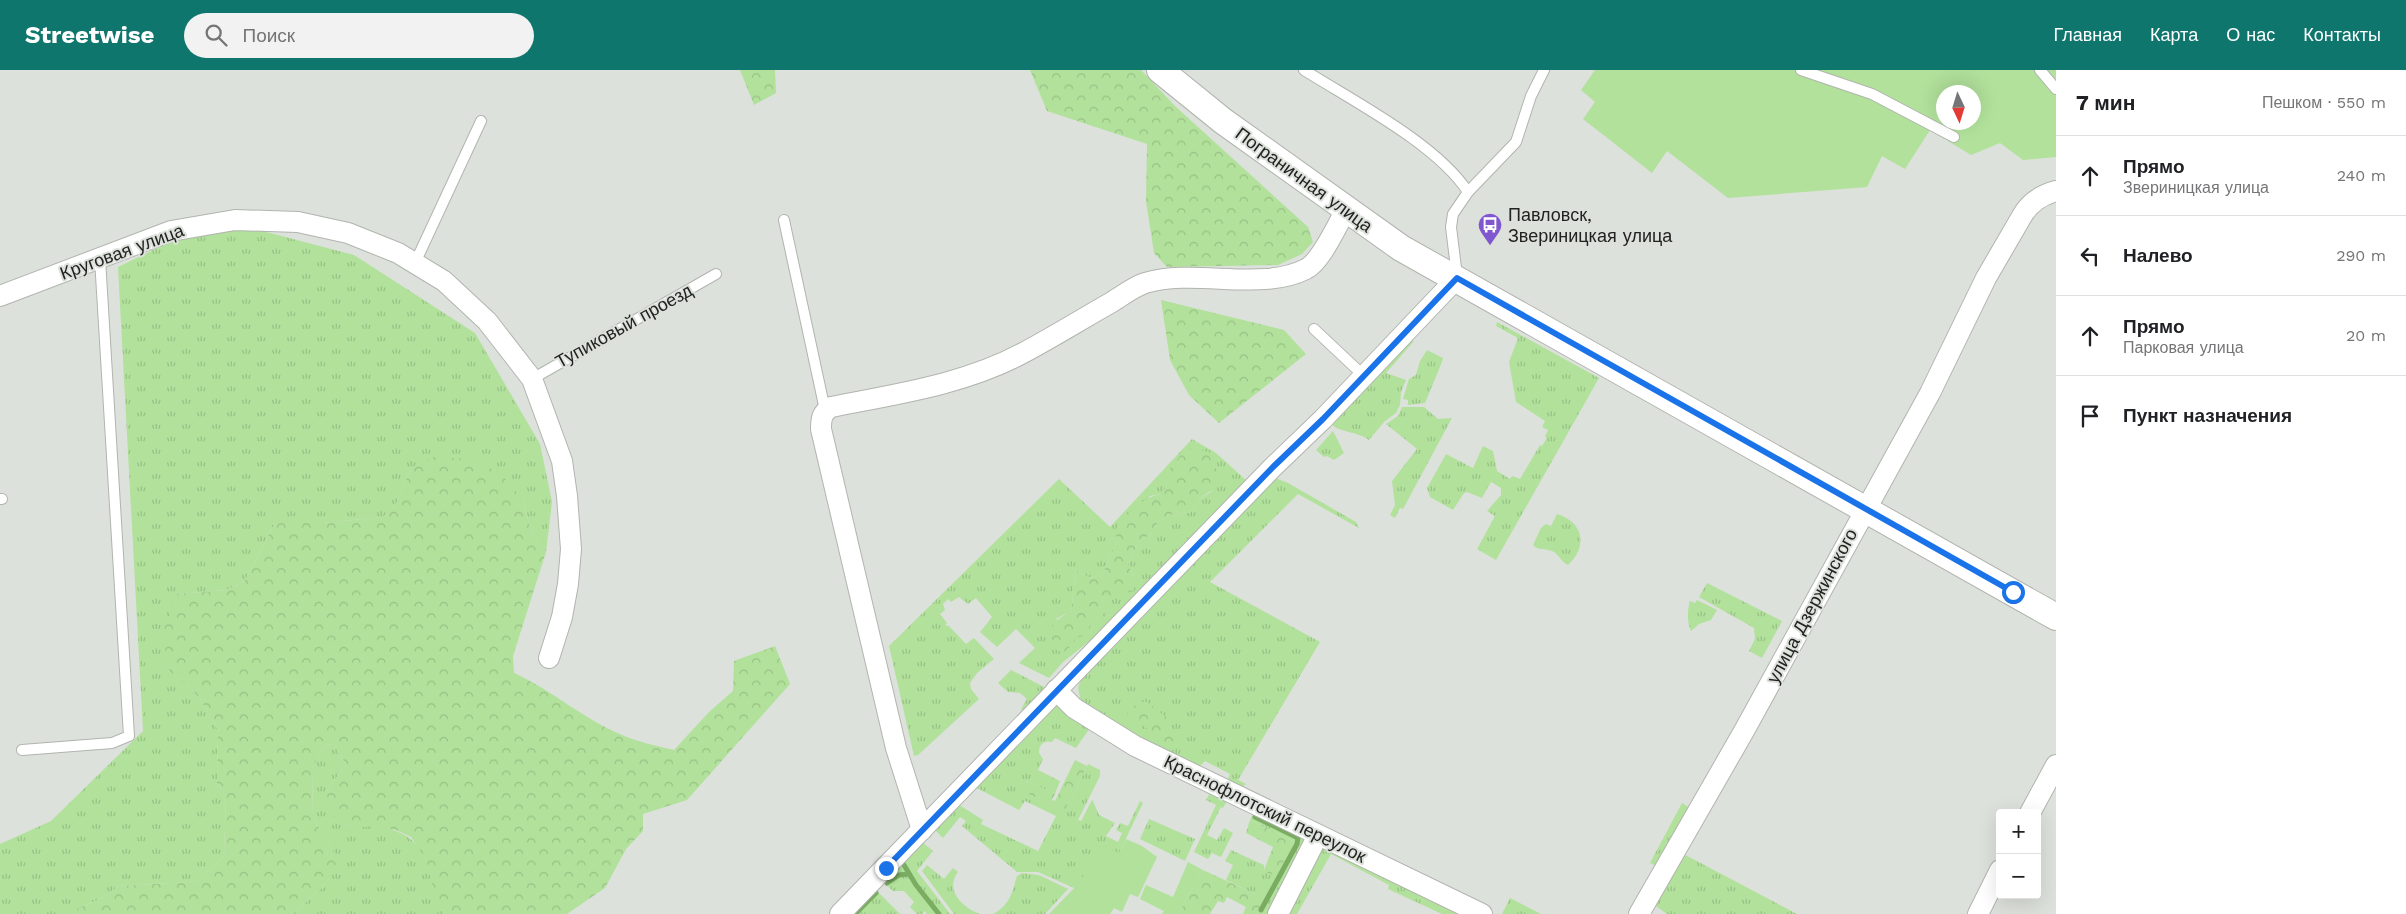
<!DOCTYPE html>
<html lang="ru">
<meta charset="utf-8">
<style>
body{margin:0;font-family:"Work Sans",sans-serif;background:#f2f2f2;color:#202124}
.controls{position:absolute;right:15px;bottom:15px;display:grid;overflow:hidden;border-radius:5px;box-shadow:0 5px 20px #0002}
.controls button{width:45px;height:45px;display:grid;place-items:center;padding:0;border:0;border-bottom:1px solid #e0e0e0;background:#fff;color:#202124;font:25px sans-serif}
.compass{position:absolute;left:1936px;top:15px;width:45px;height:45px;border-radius:50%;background:#fff;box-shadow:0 5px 20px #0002;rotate:176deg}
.stop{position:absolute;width:15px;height:15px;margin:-11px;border:4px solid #1a73e8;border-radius:50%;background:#fff}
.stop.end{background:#1a73e8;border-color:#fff;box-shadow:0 1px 5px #0008}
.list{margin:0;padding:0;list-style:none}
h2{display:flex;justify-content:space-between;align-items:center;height:65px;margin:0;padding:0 20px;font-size:21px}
h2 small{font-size:16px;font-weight:400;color:#757577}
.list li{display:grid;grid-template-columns:32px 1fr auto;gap:15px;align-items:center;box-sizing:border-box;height:80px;padding:0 20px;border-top:1px solid #e0e0e0}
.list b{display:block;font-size:19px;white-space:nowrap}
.list p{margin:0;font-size:16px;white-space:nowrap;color:#757577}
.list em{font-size:16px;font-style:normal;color:#757577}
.icon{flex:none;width:28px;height:28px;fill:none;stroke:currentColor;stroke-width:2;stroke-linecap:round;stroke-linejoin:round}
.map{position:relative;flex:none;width:2056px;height:844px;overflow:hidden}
header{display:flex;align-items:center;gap:30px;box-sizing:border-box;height:70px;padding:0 25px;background:#0f766e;color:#fff}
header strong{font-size:24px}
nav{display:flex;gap:28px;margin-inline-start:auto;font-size:18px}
.search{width:350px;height:45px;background:#f2f2f2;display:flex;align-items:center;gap:12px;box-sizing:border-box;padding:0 18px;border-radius:28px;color:#757577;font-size:19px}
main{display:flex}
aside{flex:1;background:#fff}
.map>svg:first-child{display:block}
.grass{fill:url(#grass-tufts);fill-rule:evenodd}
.forest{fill:url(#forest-crowns)}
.green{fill:#b1e19b;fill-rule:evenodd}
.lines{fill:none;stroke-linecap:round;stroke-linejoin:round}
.stream{stroke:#7aac61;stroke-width:5}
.service-casing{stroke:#b1b4af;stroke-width:12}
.minor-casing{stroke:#b1b4af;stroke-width:22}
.tertiary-casing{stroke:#b1b4af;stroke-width:28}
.service{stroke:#fff;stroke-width:10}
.minor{stroke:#fff;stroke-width:20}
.tertiary{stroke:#fff;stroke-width:26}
.route{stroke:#1a73e8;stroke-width:6}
.labels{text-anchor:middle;stroke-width:4;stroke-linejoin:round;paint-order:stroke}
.street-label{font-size:18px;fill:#222321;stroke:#dde1db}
.poi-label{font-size:18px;fill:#222321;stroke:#dde1db;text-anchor:start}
</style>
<header>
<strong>Streetwise</strong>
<div class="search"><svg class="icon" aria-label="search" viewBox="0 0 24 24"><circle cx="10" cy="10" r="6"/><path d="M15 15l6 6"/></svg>Поиск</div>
<nav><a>Главная</a><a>Карта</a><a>О нас</a><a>Контакты</a></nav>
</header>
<main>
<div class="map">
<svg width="2056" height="844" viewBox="0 0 2056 844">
<defs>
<pattern id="grass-tufts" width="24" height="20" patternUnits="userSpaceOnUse" patternTransform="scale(1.25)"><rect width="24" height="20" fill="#b1e19b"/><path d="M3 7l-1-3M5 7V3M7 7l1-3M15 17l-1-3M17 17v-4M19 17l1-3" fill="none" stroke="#98c185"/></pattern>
<pattern id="forest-crowns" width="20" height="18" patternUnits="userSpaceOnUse" patternTransform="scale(1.25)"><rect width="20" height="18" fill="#b1e19b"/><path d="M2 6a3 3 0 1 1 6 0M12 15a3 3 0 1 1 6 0" fill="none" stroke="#98c185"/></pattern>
</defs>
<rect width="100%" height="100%" fill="#dde1db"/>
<g class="grass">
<polygon points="251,158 354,185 475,263 540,374 552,432 546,482 531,462 523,429 411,398 395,436 383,447 323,453 275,453 244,512 226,520 178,524 166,594 170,602 187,614 200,629 218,660 217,713 226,725 224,787 197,810 188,812 119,816 103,828 78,838 73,844 0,844 0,774 51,751 143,661 118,197 178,168"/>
<polygon points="1497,252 1599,308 1496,490 1477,479 1495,446 1487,441 1501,425 1501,418 1491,412 1482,428 1467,422 1464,423 1453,440 1430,427 1427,418 1446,384 1473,398 1483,376 1493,381 1497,401 1510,409 1512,406 1520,409 1540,375 1542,376 1547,368 1545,366 1548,360 1542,357 1545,351 1516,332 1509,292 1518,268 1496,256"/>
<path d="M1408 269 1414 271 1386 303 1406 310 1401 322 1400 335 1396 343 1384 352 1369 370C1355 360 1340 364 1329 352Z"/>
<polygon points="1427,280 1443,288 1442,292 1425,333 1408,335 1408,330 1403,329 1409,309 1416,305 1420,291"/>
<polygon points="1402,337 1424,337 1438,349 1452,348 1403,439 1400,438 1395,448 1390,445 1395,435 1392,411 1417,379 1386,354 1398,346"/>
<polygon points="1333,361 1344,383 1334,390 1327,386 1324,387 1316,380"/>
<path d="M1192 369 1216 383 1247 411 1116 550 1063 592 1049 608 1019 593 1035 578 1016 559 997 577 980 562 992 547 976 528 968 534 959 527 951 532 948 529 943 534 945 540 940 544 947 553 945 555 949 556 966 574 974 568 994 589 977 603 970 613 971 619 979 629 918 685 914 686 889 576 1059 409 1110 457ZM1207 383H1211L1209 393 1218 400 1211 422 1199 429 1191 442 1169 445 1158 452 1150 465 1139 471 1128 494 1133 507 1116 524 1104 528 1105 544 1091 552 1076 568 1056 549 1071 541 1076 501 1091 508 1103 504 1117 471 1150 426 1161 424 1170 411Z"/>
<polygon points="1273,407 1288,413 1356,452 1359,458 1298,424 1210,512 1320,572 1238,710 1246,714 1238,720 1226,714 1230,704 1205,691 1196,700 1166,686 1081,632 1078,618 1081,608"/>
<path d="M1557 444C1584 452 1588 477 1568 495 1561 492 1559 484 1552 481 1545 478 1538 481 1533 475L1541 458 1546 454 1551 456Z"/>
<polygon points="1707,513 1782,551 1762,588 1749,581 1755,569 1754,558 1699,527"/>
<path d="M1697 530 1717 540 1711 550 1699 554 1691 561C1687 551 1687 542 1690 531L1695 533Z"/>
<path d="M1011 600 1044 617C1043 628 1031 634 1023 640L1021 639 1027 629 1020 623 1008 622 998 613Z"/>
<path d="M1057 635 1090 658 1076 678 1055 668 1052 672C1044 670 1039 674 1039 683L1043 689 1038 700 1060 711 1055 724 1027 711 1023 721 1065 740 1088 694 1100 700V706L1078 750 1081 751 1092 730 1093 731 1099 745 1115 753 1106 766 1118 772 1122 763 1116 760 1120 753 1128 756 1140 731 1143 733 1119 783 1074 818 1038 802H1017L962 756 966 751 960 747 943 768 934 759 956 733 983 750 981 754 1038 781 1056 746 1025 731 1019 740 973 716 1048 637Z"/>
<path d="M333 674 346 694 326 722 346 755C380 758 409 754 426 789 434 807 434 826 444 844H292L324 816 335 785 313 748 312 699 324 675Z"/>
<polygon points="1211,721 1227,731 1223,738 1221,737 1207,765 1217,770 1224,758 1233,763 1221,787 1212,783 1208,789 1194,782 1216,735 1206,730"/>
<polygon points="1682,733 1690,738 1659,797 1650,793"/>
<polygon points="1254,742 1306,766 1272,844 1257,844 1265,829 1226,810 1233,795 1225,791 1231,780 1264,795 1264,800 1293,771 1250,750"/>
<polygon points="1149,749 1195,769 1185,791 1140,769"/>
<polygon points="922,772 933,781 917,801 950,844 927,844 925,841 922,844 917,844 910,837 914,832 904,821 893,821 882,811"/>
<polygon points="1322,776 1475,844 1442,844 1388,819 1389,815 1331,784 1297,844 1283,844"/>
<polygon points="1681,783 1693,789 1797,844 1667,844 1653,834"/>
<path d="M927 795 944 809 953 798 958 802C944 820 963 838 980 844H954L922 801Z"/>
<path d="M1022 803 1039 805 1068 819 1045 844H993C1010 835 1012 823 1017 806Z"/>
<polygon points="874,818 900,844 849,844"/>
<polygon points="1510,828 1541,844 1502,844"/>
</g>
<g class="forest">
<polygon points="740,0 775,0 776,23 754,35"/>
<polygon points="1030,0 1141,0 1175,36 1308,157 1313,172 1302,184 1278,195 1167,197 1154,183 1146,131 1147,74 1047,41"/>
<polygon points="1161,230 1284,260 1306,284 1219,353 1189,325 1170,290"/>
<path d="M1191 378 1212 383 1210 393 1218 400 1224 412 1199 429 1191 442 1169 445 1158 452 1150 465 1139 471 1128 494 1133 507 1134 521 1104 528 1107 535 1105 544 1091 552 1087 565 1076 568 1064 584 1053 578C1049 555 1051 553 1071 541L1076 501 1091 508 1103 504 1117 471 1115 460C1128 444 1140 428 1161 424L1170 411 1168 401 1182 383Z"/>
<path d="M433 387 468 389 499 402 523 429 531 462 546 482 513 586 514 603C552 620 583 649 622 665 638 672 657 676 674 680L709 642 733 621 734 591 775 576 790 614 687 730 643 744V761L626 779 605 818 567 844H444L436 829 426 789 411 767 396 760 346 755 333 746 326 722 346 694 333 674 324 675 312 699 313 748 335 785 336 794 324 816 292 844H73L78 838 103 828 119 816 188 812 197 810 224 787 226 725 217 713 218 660 200 629 187 614 170 602 166 594 164 559 177 524 226 520 244 512 275 453H323L383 447 395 436 411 398Z"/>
<path d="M1143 632H1147L1167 648 1175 664 1173 671C1159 679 1155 667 1148 659 1143 655 1135 652 1130 650L1127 643 1132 637Z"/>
<polygon points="1075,690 1087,696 1065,740 1022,721 1027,711 1055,724 1052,730 1055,731"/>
<path d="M1250 750 1293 771 1279 802C1273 805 1269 805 1264 800L1273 777 1246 763Z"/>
<polygon points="1203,800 1266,829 1257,844 1243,844 1246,837 1227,827 1224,833 1218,831 1210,844 1178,844"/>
</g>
<g class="green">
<path d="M1595 0H2056V87L2023 90 2000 73 1971 85 1930 60 1905 99 1882 86 1867 117 1728 128 1667 81 1652 103 1583 49 1595 32 1581 20ZM1944 22H1974V52H1944Z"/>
<polygon points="1126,769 1142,776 1157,787 1138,827 1130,824 1122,842 1114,838 1110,844 1049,844 1079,813 1102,775 1119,783"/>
<polygon points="1188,792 1203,800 1178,844 1162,844 1164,841 1140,829 1146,815 1173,827"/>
</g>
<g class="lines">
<g class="stream">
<polyline points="1255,747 1298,768 1297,774 1261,840"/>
<polyline points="904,795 916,815 939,844"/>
<polyline points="887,813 899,805 909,804"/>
<polyline points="857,842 876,823"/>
</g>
<defs>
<g id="service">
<path d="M1304 0C1353 31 1437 74 1468 122"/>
<polyline points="1801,0 1872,24 1954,67"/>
<polyline points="2040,0 2056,19"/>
<polyline points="784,150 825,340"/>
<polyline points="415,193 481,51"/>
<polyline points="1457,206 1451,157 1453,144 1468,122 1516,72 1531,26 1544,0"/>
<polyline points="1314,259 1364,306"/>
<polyline points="532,309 716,204"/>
<polyline points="0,429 2,429"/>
<polyline points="22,680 112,673 129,666 100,189"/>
</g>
<g id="minor">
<polyline points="0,226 171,161 235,150 298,152 348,163 398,183 444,211 487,251 532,309 562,391 567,426 571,479 568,514 562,547 549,588"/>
<polyline points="1056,620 1074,638 1135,676 1482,844"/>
<polyline points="2030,743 2056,695"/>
<path d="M922 760 896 678 821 359C821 348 822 343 831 337 896 324 963 315 1023 283 1053 267 1082 249 1112 232 1122 226 1133 217 1145 213 1195 198 1261 222 1306 199 1321 192 1337 155 1346 140"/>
<polyline points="840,844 1273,397 1323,349 1457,208"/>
<polyline points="1278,844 1318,765"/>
<path d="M1639 844 1744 661 1930 323 1986 208 2022 146C2030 132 2041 125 2056 121"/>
<polyline points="1978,844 2000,800"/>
</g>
<polyline id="tertiary" points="1160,0 1223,51 1401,178 2056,547"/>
</defs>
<use href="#service" class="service-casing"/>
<use href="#minor" class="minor-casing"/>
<use href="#tertiary" class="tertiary-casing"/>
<use href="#service" class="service"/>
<use href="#minor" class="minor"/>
<use href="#tertiary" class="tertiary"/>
</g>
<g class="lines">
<polyline class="route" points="886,798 1273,397 1323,349 1457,208 2013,522"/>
</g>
<defs>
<symbol id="bus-pin" viewBox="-11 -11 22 30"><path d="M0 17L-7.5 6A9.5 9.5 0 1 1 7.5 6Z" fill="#8157d0" stroke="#dde1db"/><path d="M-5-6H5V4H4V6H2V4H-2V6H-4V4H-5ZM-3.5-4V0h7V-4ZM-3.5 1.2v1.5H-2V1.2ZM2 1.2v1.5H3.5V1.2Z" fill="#fff"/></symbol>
</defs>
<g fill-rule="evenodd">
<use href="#bus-pin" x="1476" y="141" width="28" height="38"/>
</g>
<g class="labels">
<g class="street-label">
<text transform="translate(1304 110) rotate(36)" y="6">Пограничная улица</text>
<text transform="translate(122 182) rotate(-20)" y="6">Круговая улица</text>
<text transform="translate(624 256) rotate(-29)" y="6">Тупиковый проезд</text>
<text transform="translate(1812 536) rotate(-62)" y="6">улица Дзержинского</text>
<text transform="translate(1265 739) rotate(26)" y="6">Краснофлотский переулок</text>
</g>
<g class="poi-label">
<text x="1508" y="151">Павловск,<tspan x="1508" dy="21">Звериницкая улица</tspan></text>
</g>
</g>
</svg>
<div class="controls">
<button>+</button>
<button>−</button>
</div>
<svg class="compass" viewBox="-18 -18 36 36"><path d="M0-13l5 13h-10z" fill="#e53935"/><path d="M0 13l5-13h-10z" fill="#757577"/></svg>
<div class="stop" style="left:2013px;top:522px"></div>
<div class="stop end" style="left:886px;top:798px"></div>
</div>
<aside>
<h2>7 мин<small>Пешком · 550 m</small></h2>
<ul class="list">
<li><svg class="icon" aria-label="ahead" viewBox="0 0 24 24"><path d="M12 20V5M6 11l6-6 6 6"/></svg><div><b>Прямо</b><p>Звериницкая улица</p></div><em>240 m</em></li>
<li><svg class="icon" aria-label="left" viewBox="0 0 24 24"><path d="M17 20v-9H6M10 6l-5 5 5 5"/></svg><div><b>Налево</b></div><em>290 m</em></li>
<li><svg class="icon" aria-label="ahead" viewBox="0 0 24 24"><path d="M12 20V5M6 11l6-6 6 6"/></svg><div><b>Прямо</b><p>Парковая улица</p></div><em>20 m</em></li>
<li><svg class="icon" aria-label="arrive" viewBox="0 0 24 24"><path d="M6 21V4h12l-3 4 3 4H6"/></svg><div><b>Пункт назначения</b></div></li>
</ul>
</aside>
</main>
